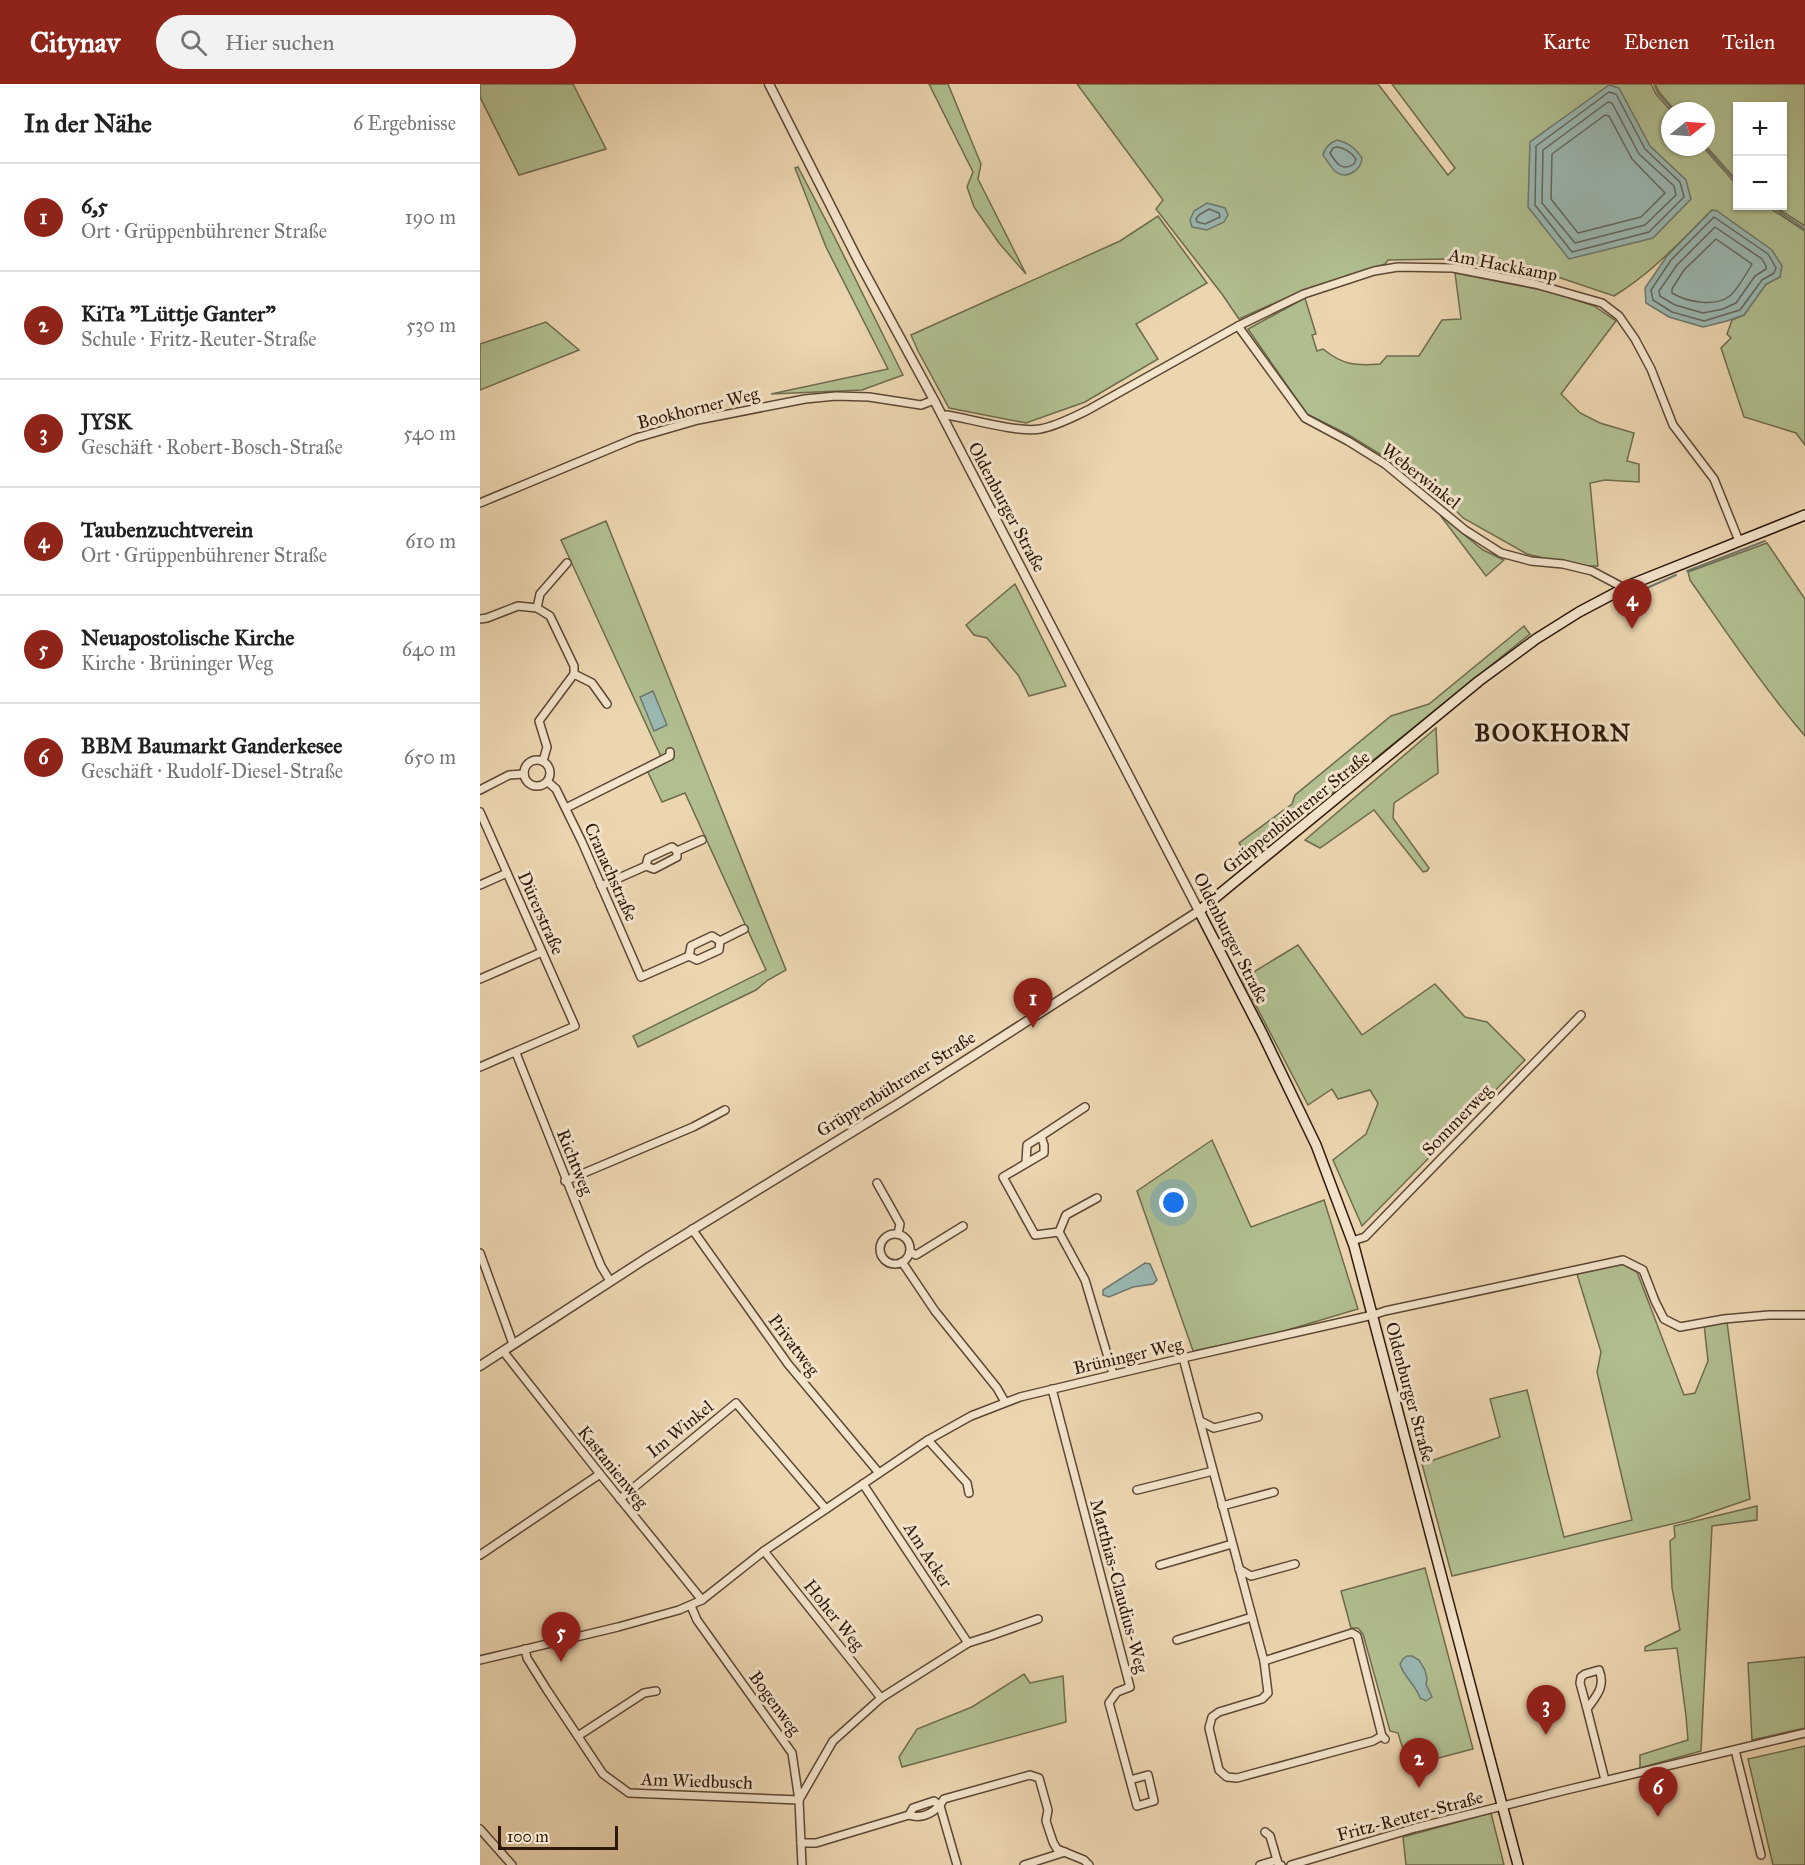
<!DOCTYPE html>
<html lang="de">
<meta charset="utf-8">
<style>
body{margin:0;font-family:"IM FELL Great Primer",serif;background:#f2f2f2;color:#202124}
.controls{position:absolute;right:18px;top:18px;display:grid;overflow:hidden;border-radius:0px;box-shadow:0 2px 4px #0004}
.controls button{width:54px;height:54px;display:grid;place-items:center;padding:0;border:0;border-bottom:2px solid #e0e0e0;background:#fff;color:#202124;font:30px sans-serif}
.compass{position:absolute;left:1181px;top:18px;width:54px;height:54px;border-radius:50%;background:#fff;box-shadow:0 2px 4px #0004;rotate:73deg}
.scale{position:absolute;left:18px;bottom:15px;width:120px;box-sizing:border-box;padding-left:6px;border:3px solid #2c170a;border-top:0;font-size:16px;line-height:21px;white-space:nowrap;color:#2c170a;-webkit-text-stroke:4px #f3e4cc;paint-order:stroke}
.you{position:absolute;left:694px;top:1119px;width:21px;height:21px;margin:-15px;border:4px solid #fff;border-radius:50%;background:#1a73e8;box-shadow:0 0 0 9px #1a73e833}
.badge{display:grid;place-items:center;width:39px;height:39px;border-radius:50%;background:#8f2418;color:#fff;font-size:20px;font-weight:700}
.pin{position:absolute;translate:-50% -50px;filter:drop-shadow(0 2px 3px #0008)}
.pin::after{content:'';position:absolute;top:32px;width:21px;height:18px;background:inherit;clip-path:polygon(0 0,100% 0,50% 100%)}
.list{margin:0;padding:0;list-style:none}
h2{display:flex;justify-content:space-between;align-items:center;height:78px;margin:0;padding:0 24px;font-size:26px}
h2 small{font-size:20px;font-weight:400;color:#757577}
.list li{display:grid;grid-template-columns:39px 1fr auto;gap:18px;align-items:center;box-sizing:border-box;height:108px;padding:0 24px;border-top:2px solid #e0e0e0}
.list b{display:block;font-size:22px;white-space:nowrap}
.list p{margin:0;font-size:20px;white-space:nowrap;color:#757577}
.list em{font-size:20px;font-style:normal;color:#757577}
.icon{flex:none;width:33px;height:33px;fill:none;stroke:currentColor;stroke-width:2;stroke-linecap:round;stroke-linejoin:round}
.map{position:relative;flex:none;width:1325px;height:1781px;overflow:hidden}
header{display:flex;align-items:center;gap:36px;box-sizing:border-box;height:84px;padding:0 30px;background:#8f2418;color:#fff}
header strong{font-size:28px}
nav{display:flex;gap:33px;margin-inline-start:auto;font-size:21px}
.search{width:420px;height:54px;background:#f2f2f2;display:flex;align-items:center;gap:15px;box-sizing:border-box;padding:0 21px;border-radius:33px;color:#757577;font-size:22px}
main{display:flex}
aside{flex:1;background:#fff}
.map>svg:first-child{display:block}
.green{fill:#b1bf90;stroke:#6e6b4d;stroke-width:1.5}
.water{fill:#9ab8b2;stroke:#6e786f;stroke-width:1.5}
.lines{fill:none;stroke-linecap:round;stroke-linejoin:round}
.shore{stroke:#63685e;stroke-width:1.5}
.stream{stroke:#6e786f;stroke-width:2}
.minor-casing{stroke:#5c4734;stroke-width:10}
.tertiary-casing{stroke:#5c4734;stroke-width:11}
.secondary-casing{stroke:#2c170a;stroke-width:12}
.minor{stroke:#f3e4cc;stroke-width:7}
.tertiary{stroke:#f3e4cc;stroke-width:8}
.secondary{stroke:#f3e4cc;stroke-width:9}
.labels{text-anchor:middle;stroke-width:6;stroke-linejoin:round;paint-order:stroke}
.street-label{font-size:18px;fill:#2c170a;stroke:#f3e4cc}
.district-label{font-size:24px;font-weight:bold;letter-spacing:1.5px;fill:#2c170a;stroke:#f3e4cc}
</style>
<header>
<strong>Citynav</strong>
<div class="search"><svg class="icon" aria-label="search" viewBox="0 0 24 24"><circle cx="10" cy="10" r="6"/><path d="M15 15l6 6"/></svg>Hier suchen</div>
<nav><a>Karte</a><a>Ebenen</a><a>Teilen</a></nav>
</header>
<main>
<aside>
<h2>In der Nähe<small>6 Ergebnisse</small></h2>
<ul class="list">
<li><span class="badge">1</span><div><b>6,5</b><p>Ort · Grüppenbührener Straße</p></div><em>190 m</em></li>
<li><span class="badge">2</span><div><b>KiTa &quot;Lüttje Ganter&quot;</b><p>Schule · Fritz-Reuter-Straße</p></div><em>530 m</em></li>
<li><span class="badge">3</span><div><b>JYSK</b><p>Geschäft · Robert-Bosch-Straße</p></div><em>540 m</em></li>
<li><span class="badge">4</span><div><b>Taubenzuchtverein</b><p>Ort · Grüppenbührener Straße</p></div><em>610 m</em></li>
<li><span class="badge">5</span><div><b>Neuapostolische Kirche</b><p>Kirche · Brüninger Weg</p></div><em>640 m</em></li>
<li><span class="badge">6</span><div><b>BBM Baumarkt Ganderkesee</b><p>Geschäft · Rudolf-Diesel-Straße</p></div><em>650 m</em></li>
</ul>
</aside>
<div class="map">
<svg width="1325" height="1781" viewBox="0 0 1325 1781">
<rect width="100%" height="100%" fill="#ecd6b0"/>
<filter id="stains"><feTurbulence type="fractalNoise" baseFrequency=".00333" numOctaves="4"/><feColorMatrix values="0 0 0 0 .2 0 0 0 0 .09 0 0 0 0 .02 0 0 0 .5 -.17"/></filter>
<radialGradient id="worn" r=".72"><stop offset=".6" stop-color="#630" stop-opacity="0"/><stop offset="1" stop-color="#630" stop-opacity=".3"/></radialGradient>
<g class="green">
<polygon points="0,0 93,0 126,65 39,91 0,13"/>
<polygon points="449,0 468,0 501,80 498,95 546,190 519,159 494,123 487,103 493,88"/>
<path d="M597 0H898L968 91 975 84 912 0H1171L1176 10 1191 27 1190 63H1223L1257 101 1258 122H1287L1325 147V361L1316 349 1264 333 1241 264 1251 254 1247 250 1252 236 1264 231 1286 200 1300 193 1232 126C1201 157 1172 189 1134 212L1075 192 967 175 908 176 905 180 823 206 759 235 742 210 676 125 683 116Z"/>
<polygon points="1175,0 1325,0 1325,142 1294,122 1302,122 1302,22 1258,22 1257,97 1226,62 1226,27 1195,27 1179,8"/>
<polygon points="318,83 354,152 423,291 382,306 291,310 408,285 346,163 315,84"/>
<polygon points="678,132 727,199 656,240 678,275 605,318 546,339 469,324 438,267 431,251 640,157"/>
<path d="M975 189 1072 208 1114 222 1136 237 1081 310 1100 329 1120 339 1154 349 1147 377 1159 380V398L1125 396 1110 399 1118 482H1096L1047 470 983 434 956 406 941 395 867 350 827 330 768 245 825 214 836 250 832 251 837 267 843 265C863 281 875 282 900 280L907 272H939L962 236 981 235Z"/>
<polygon points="66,238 99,266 0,306 0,260"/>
<polygon points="960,431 1003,466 1024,476 1006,492"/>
<polygon points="126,437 306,886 288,896 276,906 158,963 153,952 286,886 205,709 182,718 167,686 183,677 81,456"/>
<path d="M1287 459 1325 515V652C1283 603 1247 549 1210 496L1208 488Z"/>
<polygon points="535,500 586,602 549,612 538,591 507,554 494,551 486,541"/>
<polygon points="1044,542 1050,550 770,775 759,759 812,720 815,711 911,632 949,620"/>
<polygon points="956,644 958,689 914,719 913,734 949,784 947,787 943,788 894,726 840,764 825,756"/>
<polygon points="818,861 882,951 955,900 985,933 1007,938 1045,976 882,1142 853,1076 886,1050 898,1019 890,1006 858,1015 852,1005 828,1021 762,895"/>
<polygon points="732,1056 771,1143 844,1116 878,1225 794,1250 713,1267 657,1107"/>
<polygon points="1143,1180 1157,1188 1204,1311 1215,1309 1228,1277 1224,1240 1247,1238 1270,1415 1209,1436 972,1492 942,1380 1020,1353 1010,1315 1047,1306 1084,1453 1152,1436 1117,1288 1121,1268 1097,1190"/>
<polygon points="1277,1422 1277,1436 1232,1442 1221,1667 1160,1684 1160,1671 1208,1656 1206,1632 1197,1564 1165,1567 1165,1563 1200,1546 1192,1504 1190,1457 1195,1453 1194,1442"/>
<polygon points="945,1484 993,1665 928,1682 918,1649 910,1647 883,1550 878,1544 871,1544 861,1507"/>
<polygon points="1325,1573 1325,1644 1272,1656 1268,1579"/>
<polygon points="544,1590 550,1599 583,1592 586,1638 422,1683 419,1673 437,1645 492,1623"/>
<polygon points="1325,1662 1325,1781 1293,1781 1268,1675"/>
<polygon points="1011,1729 1024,1781 926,1781 923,1753"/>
</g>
<g class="water">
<polygon points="1129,1 1139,4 1170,62 1206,96 1211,115 1173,154 1089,175 1048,123 1050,58"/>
<path d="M857 56C869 59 875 64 882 74 881 86 867 96 856 88 851 84 847 76 843 71 845 63 849 59 857 56Z"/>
<polygon points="727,119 745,124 748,131 744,138 727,146 712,143 710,136 714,127"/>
<polygon points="1232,126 1237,127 1292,166 1302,182 1300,193 1286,200 1264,231 1247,237 1223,243 1189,233 1166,219 1165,204 1187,172"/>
<polygon points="173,607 187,641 174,647 160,613"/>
<polygon points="665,1179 670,1180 677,1196 673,1200 653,1203 629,1213 623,1211 623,1206"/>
<path d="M927 1572H932L939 1576 945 1586 947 1595 946 1600 952 1613 946 1617 940 1614C936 1601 923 1592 920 1580L923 1575Z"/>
</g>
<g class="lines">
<g class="shore">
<polygon points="1129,8 1136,10 1165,65 1200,98 1204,113 1169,148 1092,168 1055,121 1056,62"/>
<polygon points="1128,18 1132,19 1159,70 1194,102 1196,111 1165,141 1095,159 1062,119 1063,66"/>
<polygon points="1125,31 1129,32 1152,75 1185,109 1161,133 1098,149 1071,115 1072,70"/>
<path d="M857 63C866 64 871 68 876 75L874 80C862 88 856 79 850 69L853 64Z"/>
<polygon points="729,125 739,129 740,133 725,140 717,138 716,135 719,131"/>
<polygon points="1234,133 1288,170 1296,184 1294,189 1282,196 1260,226 1224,237 1192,228 1173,216 1171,206 1191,176"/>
<polygon points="1235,143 1282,175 1286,182 1286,185 1275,192 1256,219 1243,225 1223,229 1195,221 1180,212 1179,207 1197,181"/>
<path d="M1236 155 1272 180C1268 187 1257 205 1251 211 1236 224 1207 218 1192 209V205L1204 186Z"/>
</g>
<g class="stream">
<polyline points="1174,0 1178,9 1194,27"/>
<polyline points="1225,63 1258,99"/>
<polyline points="1291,122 1325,145"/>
<polyline points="1207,487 1285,457"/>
<polyline points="1149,512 1196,491"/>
</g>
<defs>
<g id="minor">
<polyline points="758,242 825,334 868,357 905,380 985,446 1021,469 1051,477 1083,480 1112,487 1144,504"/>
<path d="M462 332 467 331C490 335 539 349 560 345 577 342 593 333 608 326L758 242 824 210 894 187 918 183 973 184 1055 200 1122 219 1139 232 1155 255 1171 285 1193 341 1234 395 1259 457"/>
<polyline points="0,419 156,354 218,336 325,315 356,312 389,313 441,321 454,316"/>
<polyline points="57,524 60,510 87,479"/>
<polyline points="0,535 7,534 38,522 57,524 70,532 94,582 94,590 59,637 67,663 63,677"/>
<polyline points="94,590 112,599 127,620"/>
<circle cx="57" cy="689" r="13"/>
<polyline points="68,698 76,705 102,758 161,893 209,872 217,876 239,866 240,857 264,845"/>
<polyline points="0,706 29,691 44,690"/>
<polyline points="86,724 190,672 190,668"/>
<polyline points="0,728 95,942 0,983"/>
<polyline points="166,782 168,774 192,763 197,767"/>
<polyline points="0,801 27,789"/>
<polyline points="121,802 166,782 174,785 197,773 197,767 222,756"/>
<polyline points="209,872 211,862 232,852 240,857"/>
<polyline points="0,895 62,868"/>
<polyline points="36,969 112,1160 121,1182 130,1197"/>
<polyline points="605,1023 561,1052 564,1061 564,1069 523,1093 555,1151 579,1148 605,1196 633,1290"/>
<polyline points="546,1078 547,1061 561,1052"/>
<polyline points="85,1097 213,1043 245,1026"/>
<polyline points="397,1099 420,1140 418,1150"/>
<polyline points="212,1145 308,1280 399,1389"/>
<polyline points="579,1148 586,1131 617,1114"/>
<circle cx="415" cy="1165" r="15"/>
<polyline points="872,1157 885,1153 1101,931"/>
<polyline points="430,1168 436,1171 483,1142"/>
<polyline points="0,1169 33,1260"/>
<polyline points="422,1178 455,1227 517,1304 525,1318"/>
<polyline points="23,1267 120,1390 222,1516"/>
<polyline points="703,1274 784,1577 788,1609 782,1615 739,1628 732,1633 729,1644 739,1686 747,1693 757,1694 893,1657 902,1652"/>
<polyline points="572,1305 650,1603 637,1608 629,1619 657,1722 674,1717 668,1691 650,1696"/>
<polyline points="720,1337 734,1344 778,1333"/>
<polyline points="448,1356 487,1399 489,1409"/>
<polyline points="383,1400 488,1559"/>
<polyline points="657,1406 733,1387"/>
<polyline points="140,1415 256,1319 346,1425"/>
<polyline points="742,1422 794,1408"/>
<polyline points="284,1467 401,1614"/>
<polyline points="0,1471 120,1390"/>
<polyline points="680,1481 752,1460"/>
<polyline points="759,1485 771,1492 815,1480"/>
<polyline points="211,1522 217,1536 312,1669 319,1716 322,1781"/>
<polyline points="697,1556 772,1533"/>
<polyline points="45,1565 47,1574 67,1606 123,1690 149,1709 319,1716 353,1657 401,1614 488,1559 510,1552 558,1535"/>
<polyline points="0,1576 138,1543 199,1526 222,1516 284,1467 448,1356 491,1332 540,1313 703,1274 893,1231 905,1227 1143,1176 1163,1186 1175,1217 1184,1235 1200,1243 1244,1235 1289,1231 1325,1231"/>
<polyline points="784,1577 872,1549 877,1552 902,1652 905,1655"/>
<path d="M1107 1625 1100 1599 1101 1593 1105 1590 1119 1586C1126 1603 1116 1612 1107 1625L1125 1696"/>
<polyline points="98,1652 164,1609 176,1607"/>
<polyline points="1255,1666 1281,1771"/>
<path d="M460 1722 454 1717 433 1724 429 1731C444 1736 457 1727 464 1715L550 1691 559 1694 568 1726 566 1737 573 1758 577 1765 604 1776 609 1781"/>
<polyline points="460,1722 477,1781"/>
<polyline points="0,1745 32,1781"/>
<polyline points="785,1748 790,1752 797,1776"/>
<polyline points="321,1759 336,1759 429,1731"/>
<polyline points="544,1781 585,1768"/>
<polyline points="780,1781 797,1776 798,1780 801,1781"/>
<polyline points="811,1781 935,1744 1082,1707 1325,1649"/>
</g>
<polyline id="tertiary" points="0,1282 165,1175 416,1021 719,827 454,316 379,178 289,0"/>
<polyline id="secondary" points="1038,1781 874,1162 836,1061 782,949 719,827 999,597 1056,555 1099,528 1152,500 1325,431"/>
</defs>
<use href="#minor" class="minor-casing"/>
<use href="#tertiary" class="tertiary-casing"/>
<use href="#secondary" class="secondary-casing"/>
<use href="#minor" class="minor"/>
<use href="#tertiary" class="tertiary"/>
<use href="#secondary" class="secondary"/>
</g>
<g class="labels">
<g class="street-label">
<text transform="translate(1023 181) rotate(11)" y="6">Am Hackkamp</text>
<text transform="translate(218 324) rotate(-14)" y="6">Bookhorner Weg</text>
<text transform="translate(941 392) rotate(38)" y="6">Weberwinkel</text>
<text transform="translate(527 423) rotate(62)" y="6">Oldenburger Straße</text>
<text transform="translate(816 728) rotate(-39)" y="6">Grüppenbührener Straße</text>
<text transform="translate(131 788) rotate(66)" y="6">Cranachstraße</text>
<text transform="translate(61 829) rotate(66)" y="6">Dürerstraße</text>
<text transform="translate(751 854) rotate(63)" y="6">Oldenburger Straße</text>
<text transform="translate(416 1000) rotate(-32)" y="6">Grüppenbührener Straße</text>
<text transform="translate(977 1036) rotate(-46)" y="6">Sommerweg</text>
<text transform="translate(95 1078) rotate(68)" y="6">Richtweg</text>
<text transform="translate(314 1261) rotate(53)" y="6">Privatweg</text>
<text transform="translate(648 1272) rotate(-13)" y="6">Brüninger Weg</text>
<text transform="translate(930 1308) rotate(75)" y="6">Oldenburger Straße</text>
<text transform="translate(200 1345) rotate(-39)" y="6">Im Winkel</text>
<text transform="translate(133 1383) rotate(51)" y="6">Kastanienweg</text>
<text transform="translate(448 1471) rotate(57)" y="6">Am Acker</text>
<text transform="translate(639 1502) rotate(75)" y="6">Matthias-Claudius-Weg</text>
<text transform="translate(354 1531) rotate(51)" y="6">Hoher Weg</text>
<text transform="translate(295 1619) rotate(54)" y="6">Bogenweg</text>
<text transform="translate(217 1697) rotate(2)" y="6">Am Wiedbusch</text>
<text transform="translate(930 1732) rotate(-15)" y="6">Fritz-Reuter-Straße</text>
</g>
<g class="district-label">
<text x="1073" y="657">BOOKHORN</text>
</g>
</g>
<rect width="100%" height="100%" filter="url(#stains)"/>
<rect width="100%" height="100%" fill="url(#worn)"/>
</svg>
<div class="controls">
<button>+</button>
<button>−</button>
</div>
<svg class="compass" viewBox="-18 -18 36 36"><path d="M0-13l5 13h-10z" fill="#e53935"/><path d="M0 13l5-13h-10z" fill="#757577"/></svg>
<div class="scale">100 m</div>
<div class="you"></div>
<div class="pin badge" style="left:553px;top:944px">1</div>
<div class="pin badge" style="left:939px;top:1704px">2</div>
<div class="pin badge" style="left:1066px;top:1651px">3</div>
<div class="pin badge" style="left:1152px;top:545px">4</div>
<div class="pin badge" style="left:81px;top:1578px">5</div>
<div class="pin badge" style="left:1178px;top:1733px">6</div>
</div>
</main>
